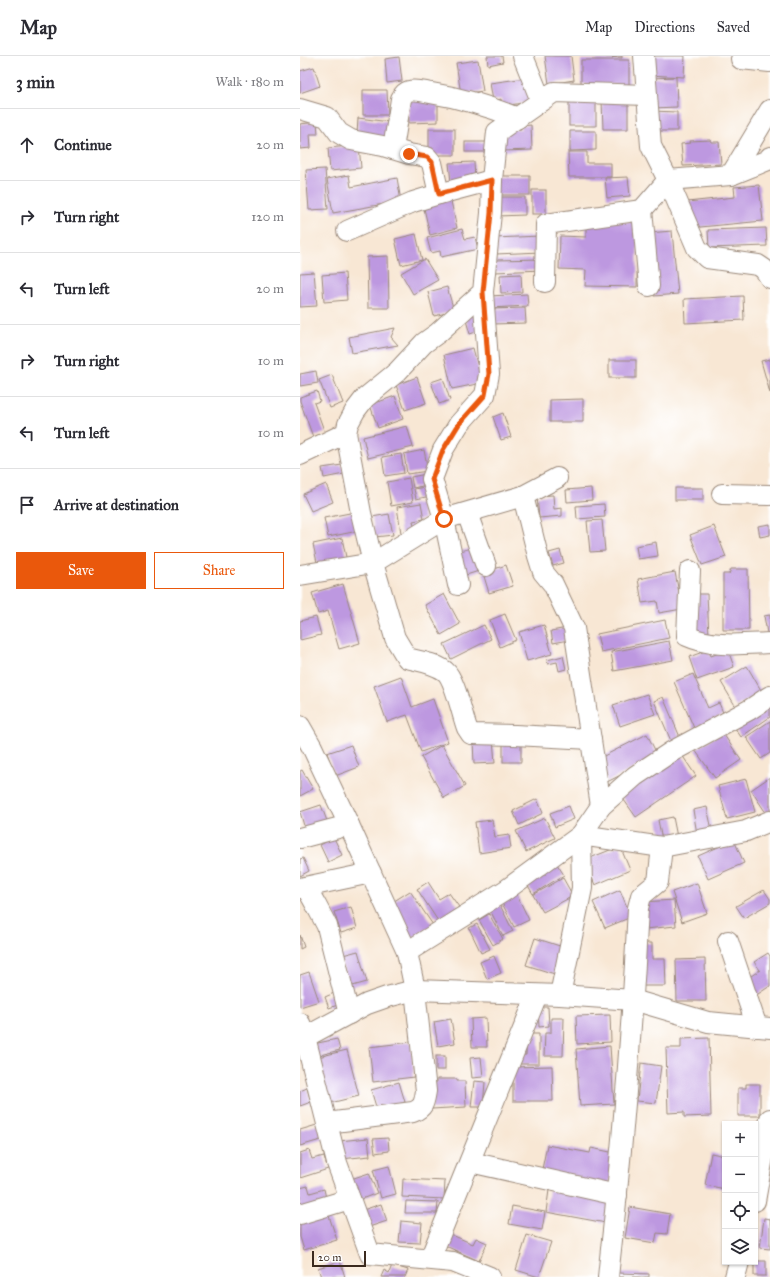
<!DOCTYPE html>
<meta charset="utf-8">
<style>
body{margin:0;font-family:"IM FELL Great Primer",serif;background:#f2f2f3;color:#2b2b33}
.controls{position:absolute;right:12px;bottom:12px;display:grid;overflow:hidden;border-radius:0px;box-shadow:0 1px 3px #0004}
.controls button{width:36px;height:36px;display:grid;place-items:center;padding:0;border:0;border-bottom:1px solid #e1e1e2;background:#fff;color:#2b2b33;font:20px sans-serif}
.scale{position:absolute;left:12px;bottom:10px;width:54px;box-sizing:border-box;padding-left:4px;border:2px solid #3b2a1e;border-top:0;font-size:11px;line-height:14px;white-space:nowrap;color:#3b2a1e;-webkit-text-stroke:3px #fff;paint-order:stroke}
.stop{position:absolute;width:12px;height:12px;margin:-9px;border:3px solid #ea580c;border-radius:50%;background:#fff}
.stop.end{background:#ea580c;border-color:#fff;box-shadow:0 1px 4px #0008}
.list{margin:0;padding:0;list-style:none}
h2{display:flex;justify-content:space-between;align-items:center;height:52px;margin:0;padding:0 16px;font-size:17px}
h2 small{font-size:13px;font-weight:400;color:#7c7c81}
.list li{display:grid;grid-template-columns:26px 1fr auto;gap:12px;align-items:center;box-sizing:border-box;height:72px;padding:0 16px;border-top:1px solid #e1e1e2}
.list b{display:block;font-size:15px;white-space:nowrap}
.list em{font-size:13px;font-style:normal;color:#7c7c81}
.actions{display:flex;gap:8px;padding:12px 16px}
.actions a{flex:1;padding:9px 0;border:1px solid #ea580c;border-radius:0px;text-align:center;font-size:14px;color:#ea580c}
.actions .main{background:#ea580c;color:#fff}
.icon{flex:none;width:22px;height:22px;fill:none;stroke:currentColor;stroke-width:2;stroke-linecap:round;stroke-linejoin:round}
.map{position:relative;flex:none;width:470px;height:1221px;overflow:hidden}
header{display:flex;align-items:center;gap:24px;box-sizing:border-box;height:56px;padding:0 20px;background:#fff;border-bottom:1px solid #e1e1e2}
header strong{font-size:19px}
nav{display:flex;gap:22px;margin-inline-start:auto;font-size:14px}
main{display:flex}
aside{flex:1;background:#fff}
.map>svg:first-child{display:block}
.building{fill:#bd98e0}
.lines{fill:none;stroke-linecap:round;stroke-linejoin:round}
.minor-casing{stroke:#9a8879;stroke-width:22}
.minor{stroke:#fff;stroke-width:20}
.route{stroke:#ea580c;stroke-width:5}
</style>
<header>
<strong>Map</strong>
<nav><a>Map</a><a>Directions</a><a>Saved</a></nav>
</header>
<main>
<aside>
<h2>3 min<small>Walk · 180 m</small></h2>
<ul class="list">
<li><svg class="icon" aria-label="ahead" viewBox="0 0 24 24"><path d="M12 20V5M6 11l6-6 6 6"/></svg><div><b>Continue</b></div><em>20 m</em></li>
<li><svg class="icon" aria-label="right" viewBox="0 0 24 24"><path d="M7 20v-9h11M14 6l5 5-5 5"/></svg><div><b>Turn right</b></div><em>120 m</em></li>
<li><svg class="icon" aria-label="left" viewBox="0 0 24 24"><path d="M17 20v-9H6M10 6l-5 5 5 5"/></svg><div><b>Turn left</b></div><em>20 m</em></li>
<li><svg class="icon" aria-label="right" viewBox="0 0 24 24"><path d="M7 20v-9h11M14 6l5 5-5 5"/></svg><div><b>Turn right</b></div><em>10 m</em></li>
<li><svg class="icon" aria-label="left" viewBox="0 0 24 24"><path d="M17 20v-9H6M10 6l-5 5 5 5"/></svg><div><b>Turn left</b></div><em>10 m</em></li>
<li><svg class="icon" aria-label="arrive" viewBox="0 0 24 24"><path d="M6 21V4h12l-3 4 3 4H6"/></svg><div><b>Arrive at destination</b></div></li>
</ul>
<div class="actions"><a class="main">Save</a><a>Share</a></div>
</aside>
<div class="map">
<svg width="470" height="1221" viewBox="0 0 470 1221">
<rect width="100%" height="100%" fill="#fff"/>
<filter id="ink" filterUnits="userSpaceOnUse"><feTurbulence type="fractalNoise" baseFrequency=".025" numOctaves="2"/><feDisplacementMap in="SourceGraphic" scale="8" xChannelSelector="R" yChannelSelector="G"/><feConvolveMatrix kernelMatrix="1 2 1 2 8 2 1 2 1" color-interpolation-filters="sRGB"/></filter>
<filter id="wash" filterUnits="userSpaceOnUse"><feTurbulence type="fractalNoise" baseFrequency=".012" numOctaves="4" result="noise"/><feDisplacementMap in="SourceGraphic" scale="16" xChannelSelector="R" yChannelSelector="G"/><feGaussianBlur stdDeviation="0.9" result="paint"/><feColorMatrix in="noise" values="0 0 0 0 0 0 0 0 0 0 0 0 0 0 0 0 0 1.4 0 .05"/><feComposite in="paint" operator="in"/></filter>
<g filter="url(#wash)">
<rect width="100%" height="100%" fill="#f8e7d4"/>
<g id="blocks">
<g class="building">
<polygon points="187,0 202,0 203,6 188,9"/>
<polygon points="245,0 271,0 274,24 249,28"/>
<polygon points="306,0 322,0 322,2 306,1"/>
<polygon points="350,0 385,0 384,21 349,19"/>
<polygon points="99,1 102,25 87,27 85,3"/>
<polygon points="178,4 183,35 161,38 156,7"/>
<polygon points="281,4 329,4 329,29 281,28"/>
<polygon points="14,11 20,30 0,37 0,15"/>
<polygon points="376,21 377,51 353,52 351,22"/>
<polygon points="226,22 230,46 202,50 201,43 193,45 190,27"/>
<polygon points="63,34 87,34 88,59 63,59"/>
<polygon points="108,44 138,44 138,66 109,67"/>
<polygon points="302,44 328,44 328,73 303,73"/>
<rect x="269" y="46" width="27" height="24"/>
<polygon points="352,55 377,56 377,75 352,75"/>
<polygon points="58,62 90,66 88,82 57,79"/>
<polygon points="17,66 18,78 10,78 11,92 0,93 0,68"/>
<polygon points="231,69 232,94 203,95 202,84 210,73 221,73 221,70"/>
<rect x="129" y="73" width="26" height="26"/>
<polygon points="270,75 296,75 296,94 270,95"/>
<polygon points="410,84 411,86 419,86 421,108 383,110 381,88 391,87 390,85"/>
<rect x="165" y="86" width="25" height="10"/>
<polygon points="59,89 61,112 30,115 28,92"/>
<polygon points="268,96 287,96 287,107 311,107 311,121 269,121"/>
<polygon points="174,106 175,124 151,126 149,107"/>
<polygon points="25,113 28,153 9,154 6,114"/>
<polygon points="49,119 51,131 97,122 101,145 33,157 27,123"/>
<rect x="194" y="120" width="36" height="19"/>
<polygon points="328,121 330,140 307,142 305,122"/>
<polygon points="459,129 463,165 390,172 387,146 435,141 434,131"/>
<rect x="232" y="134" width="14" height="24"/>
<polygon points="150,141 157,172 130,179 123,148"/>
<polygon points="197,141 225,141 225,159 197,160"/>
<polygon points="286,165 338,166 337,231 285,230 286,214 259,213 260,180 286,181"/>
<polygon points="466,172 467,190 409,192 408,174"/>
<polygon points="162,173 165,183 175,181 178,193 141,201 140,195 131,197 127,182"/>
<polygon points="372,175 378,238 354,240 348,177"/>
<polygon points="116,178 122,204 101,209 95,183"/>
<polygon points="240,180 241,196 196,198 195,182"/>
<polygon points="88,200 89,252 68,252 67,201"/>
<polygon points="125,203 138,224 113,238 101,217"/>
<polygon points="243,203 243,214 195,216 195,204"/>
<polygon points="14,216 17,250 0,251 0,217"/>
<polygon points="45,217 47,244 24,246 22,219"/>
<polygon points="221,218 222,236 201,237 200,219"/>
<polygon points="147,231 154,255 134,260 128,236"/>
<polygon points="227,238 228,250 189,252 189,240"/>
<polygon points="443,240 444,264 385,267 384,243"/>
<polygon points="225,252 226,267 192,268 191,253"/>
<polygon points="177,258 182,274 170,278 165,261"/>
<polygon points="95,272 91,281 98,289 52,297 49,281"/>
<polygon points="173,292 182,327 152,333 144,299"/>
<polygon points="470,303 470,337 461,305"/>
<rect x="309" y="304" width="27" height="18"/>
<polygon points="16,315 18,327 0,330 0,318"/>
<polygon points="32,319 43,347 30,352 19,324"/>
<polygon points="117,321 126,347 105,354 96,329"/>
<polygon points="143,322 150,344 139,348 131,326"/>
<polygon points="17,335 20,345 14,347 25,377 13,381 0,345 0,341"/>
<polygon points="95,340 103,363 78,372 70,349"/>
<polygon points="283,343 283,366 250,366 250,344"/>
<polygon points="203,357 211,381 201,384 193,361"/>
<polygon points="107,370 113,391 68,402 63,381"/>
<polygon points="124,394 128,415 107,418 104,398"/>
<polygon points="101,398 104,417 85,420 82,401"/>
<polygon points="42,409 44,418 24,422 22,412"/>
<polygon points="126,418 127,429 113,432 111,421"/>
<polygon points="109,422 113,446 91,450 87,426"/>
<polygon points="26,428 33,446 11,455 3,438"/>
<polygon points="130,430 131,440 116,443 114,433"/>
<polygon points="291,432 292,444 267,446 266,434"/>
<rect x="375" y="432" width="28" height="12"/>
<polygon points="253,439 254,453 262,452 262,460 239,462 237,440"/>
<polygon points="121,447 124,463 113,465 115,475 101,477 97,451"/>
<polygon points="304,448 305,461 277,463 276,450"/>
<polygon points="55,456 58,475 28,481 24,462"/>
<polygon points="89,458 93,479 75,481 72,461"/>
<polygon points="302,464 305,495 290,496 287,465"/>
<polygon points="470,468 470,479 460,481 458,470"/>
<polygon points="414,470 426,501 402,509 390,479"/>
<polygon points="42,482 47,506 18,511 13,488"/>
<polygon points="356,486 358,500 338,503 336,490"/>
<polygon points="175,491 182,514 160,521 153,497"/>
<polygon points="260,494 264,507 253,510 249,497"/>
<polygon points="206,509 213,530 189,537 183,517"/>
<polygon points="431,513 448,513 449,574 423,574 423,518 429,518"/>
<polygon points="375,516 382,553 359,557 357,545 342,547 338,523"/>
<polygon points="43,528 60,587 39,593 28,555 18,558 12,537"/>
<polygon points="144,538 160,568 141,579 125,549"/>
<polygon points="391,538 407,538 409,580 393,581"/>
<polygon points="205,558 216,584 200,591 190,564"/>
<polygon points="470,559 470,576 467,577 464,560"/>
<polygon points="16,561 21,579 0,584 0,565"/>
<polygon points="365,564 369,582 301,596 297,578"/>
<polygon points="184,569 191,583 151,603 144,588"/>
<polygon points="244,569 252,598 227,605 219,576"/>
<polygon points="267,572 269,584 253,587 251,575"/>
<polygon points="369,585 373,604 314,615 311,596"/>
<polygon points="408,594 411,600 428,594 434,611 397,624 389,601"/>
<polygon points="263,600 266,613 259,615 257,606 248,608 247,604"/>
<polygon points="447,610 462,636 436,651 421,626"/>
<polygon points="393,618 408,652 419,647 424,659 394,672 374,626"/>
<polygon points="101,620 112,651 133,643 148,686 121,696 107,659 87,666 74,630"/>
<polygon points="347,638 355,658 320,670 313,649"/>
<polygon points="363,641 380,681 371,685 354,645"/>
<polygon points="470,644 470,661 441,681 433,669"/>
<polygon points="470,665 470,697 461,703 446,681"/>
<polygon points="422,676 441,704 415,722 395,694"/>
<polygon points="347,678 358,700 307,726 296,704"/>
<polygon points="193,683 195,707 174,708 173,684"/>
<rect x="203" y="686" width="18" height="20"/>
<polygon points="51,689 59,711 35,720 27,697"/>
<polygon points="142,689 165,730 144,742 121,701"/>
<polygon points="380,696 396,720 336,761 319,737"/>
<polygon points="2,714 13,733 0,740 0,715"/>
<polygon points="470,721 470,759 468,760 451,734"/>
<polygon points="446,723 455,756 427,763 418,730"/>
<polygon points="237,743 243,757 219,769 213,755"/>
<polygon points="21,749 27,765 5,773 0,756"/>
<polygon points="269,750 274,763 255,771 250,757"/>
<polygon points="407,751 412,774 397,778 393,754"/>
<polygon points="373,761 377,781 362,784 358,764"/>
<polygon points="245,762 255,782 226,796 216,775"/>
<polygon points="192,764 195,781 209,779 211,792 179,797 175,766"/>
<polygon points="34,782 42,799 28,806 20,789"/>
<polygon points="434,784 444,807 408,823 398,800"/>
<polygon points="320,790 330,814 295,829 285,804"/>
<polygon points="3,802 9,815 0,820 0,803"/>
<polygon points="255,805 264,819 233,838 224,823"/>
<polygon points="263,822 273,840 243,856 233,839"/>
<polygon points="128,826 139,843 149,837 159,851 138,865 117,833"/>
<polygon points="397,827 407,857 382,866 372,836"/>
<polygon points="320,834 331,861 305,872 293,846"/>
<polygon points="464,834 470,843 470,847 444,862 436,850"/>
<polygon points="110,835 133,869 111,884 88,849"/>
<polygon points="216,837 229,864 214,871 201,845"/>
<polygon points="374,844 376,870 345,873 343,846"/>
<polygon points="200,849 213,875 203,880 190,854"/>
<polygon points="51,851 57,872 41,877 34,856"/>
<polygon points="189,858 203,883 193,889 179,864"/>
<polygon points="177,868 190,893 181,897 169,872"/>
<polygon points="0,879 4,891 0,893"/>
<polygon points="235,882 266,892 258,919 226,909"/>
<polygon points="341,887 352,887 352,903 365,903 366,930 342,930"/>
<polygon points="58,895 67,926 49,931 39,900"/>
<polygon points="468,897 470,900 470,930 455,940 445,924 460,914 454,906"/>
<polygon points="194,900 201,917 187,923 180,906"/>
<polygon points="405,903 406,945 377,945 376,904"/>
<polygon points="9,916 19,945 0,951 0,919"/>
<polygon points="34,937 38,949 29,952 25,941"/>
<polygon points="238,951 248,951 249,970 239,971"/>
<polygon points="310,959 311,986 277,988 276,960"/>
<polygon points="186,962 187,991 172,991 171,963"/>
<polygon points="251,962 264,962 263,1000 244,1000 245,977 251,977"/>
<polygon points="151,963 155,987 138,990 134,966"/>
<polygon points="227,978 239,978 239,1008 219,1008 219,999 226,999"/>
<polygon points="409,982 411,1060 384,1061 384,1056 368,1057 366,992 381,992 381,983"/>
<polygon points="37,983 40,994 16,1000 13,988"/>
<polygon points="111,986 114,1021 73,1026 69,991"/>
<polygon points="310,990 314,1048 280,1050 276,993"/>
<polygon points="47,994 59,1040 26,1048 14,1002"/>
<rect x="136" y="1000" width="9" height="14"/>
<polygon points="181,1001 183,1021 172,1022 170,1002"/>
<polygon points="341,1007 361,1010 356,1047 337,1045"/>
<polygon points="252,1010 253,1045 213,1045 213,1011"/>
<polygon points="137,1023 157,1023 157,1025 165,1025 166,1051 132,1053 131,1026 137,1026"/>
<polygon points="174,1025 185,1026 183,1051 171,1051"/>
<polygon points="99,1026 105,1046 77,1054 71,1034"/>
<polygon points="446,1028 460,1028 460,1060 438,1060 438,1032 446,1032"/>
<polygon points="7,1032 11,1046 0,1050 0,1035"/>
<polygon points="20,1068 24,1083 0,1090 0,1074"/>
<polygon points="68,1082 70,1100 41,1103 39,1085"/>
<polygon points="88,1082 89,1095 75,1097 73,1083"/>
<polygon points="247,1089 290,1097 291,1092 315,1097 309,1131 241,1118"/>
<polygon points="9,1094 12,1103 24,1100 28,1113 0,1122 0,1097"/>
<polygon points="411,1097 425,1100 425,1133 405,1129"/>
<polygon points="89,1110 96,1138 81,1142 73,1114"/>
<polygon points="69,1117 77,1137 59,1144 51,1123"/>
<polygon points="103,1123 145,1125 144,1143 102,1141"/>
<polygon points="8,1130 10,1137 24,1133 27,1147 0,1155 0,1132"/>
<polygon points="249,1134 310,1145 306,1167 246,1156"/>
<polygon points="106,1145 138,1146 137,1157 105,1157"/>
<polygon points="81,1148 87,1165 69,1171 63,1154"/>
<polygon points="212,1150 245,1156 242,1174 209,1168"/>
<polygon points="330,1151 370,1158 367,1178 357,1177 355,1187 325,1182"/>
<polygon points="27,1154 37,1184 4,1194 0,1181 0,1162"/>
<polygon points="464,1162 470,1163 470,1193 460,1192"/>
<polygon points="101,1165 122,1167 120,1187 99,1186"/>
<polygon points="145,1176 173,1188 176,1182 187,1187 179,1205 139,1187"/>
<polygon points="227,1179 251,1186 239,1221 216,1214"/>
<polygon points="40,1205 45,1221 21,1221 18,1212"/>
<polygon points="455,1205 466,1205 466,1220 454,1220 454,1206"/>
<polygon points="92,1209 108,1214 105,1221 81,1221 84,1214 89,1217"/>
<polygon points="318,1217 349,1218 349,1221 318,1221"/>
</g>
</g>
</g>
<g filter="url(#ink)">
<use href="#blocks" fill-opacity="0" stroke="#9a8879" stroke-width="1"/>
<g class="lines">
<defs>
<g id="minor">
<polyline points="223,0 241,45"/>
<polyline points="344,0 351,90 368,124 397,192 407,202 458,209 464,213 470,222"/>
<polyline points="441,3 470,6"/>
<polyline points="0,53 27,61 39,77 51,84 83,90 109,98 127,101 132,107 139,138"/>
<path d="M93 93 101 43C103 39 105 36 109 35 116 33 124 36 131 37 162 42 188 50 218 62"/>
<polyline points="431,119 468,104 470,101"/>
<polyline points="342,154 349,230"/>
<polyline points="47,175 113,146 139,138 192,124"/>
<polyline points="245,226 246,168 342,154 368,124 431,119 470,54"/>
<polyline points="0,399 46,377 48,368 55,355 65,342 97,316 124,287 138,277 183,236 191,157 192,124 197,76 254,36 347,39"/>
<path d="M257 422 223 440 144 463 73 507 95 582 107 602C119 605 134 607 145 615 155 623 162 659 167 672L171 678 215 679 291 683"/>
<polyline points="422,438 470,439"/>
<polyline points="223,440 238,500 243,516 253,528 274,572 301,750"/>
<polyline points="167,457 186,510"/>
<path d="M390 515 387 580C413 592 443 588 470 587"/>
<polyline points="0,519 73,507 61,457 46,377"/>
<polyline points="158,529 144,463 132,423 143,394 159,368 185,339 189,318 183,236"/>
<path d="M0 670 12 691 49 769 107 896 115 934 126 1035C124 1047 124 1051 113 1056L27 1067"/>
<polyline points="0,782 49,769"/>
<polyline points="6,831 16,849 27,870 49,958"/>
<polyline points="0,832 71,817"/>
<polyline points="428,885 457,971"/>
<polyline points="107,896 206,834 281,779 301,750 335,720 371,696 449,654 470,640"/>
<polyline points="260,939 282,832 281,779 362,791 446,775 470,765"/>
<polyline points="0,967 5,981 37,1107 70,1198 153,1206 190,1221"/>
<polyline points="0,984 67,948 87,941 115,934 260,939 333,944 408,966 470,972"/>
<polyline points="170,1106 317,1139"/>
<polyline points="455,1145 470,1063"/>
<polyline points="0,1158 50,1143"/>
<polyline points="130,1203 237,939"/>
<path d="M308 1221C322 1098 332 975 338 852L341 840 358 826 362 791"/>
<polyline points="435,1221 439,1206"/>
</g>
</defs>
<use href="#minor" class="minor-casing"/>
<use href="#minor" class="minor"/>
</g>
</g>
<g class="lines" filter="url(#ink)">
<polyline class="route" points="109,98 127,101 132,106 139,138 192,124 191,157 183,236 189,318 185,339 159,368 143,394 132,423 144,463"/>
</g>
</svg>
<div class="controls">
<button>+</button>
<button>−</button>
<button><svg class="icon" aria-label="locate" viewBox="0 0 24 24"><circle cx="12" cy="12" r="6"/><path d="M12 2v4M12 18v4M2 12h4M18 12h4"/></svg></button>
<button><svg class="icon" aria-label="layers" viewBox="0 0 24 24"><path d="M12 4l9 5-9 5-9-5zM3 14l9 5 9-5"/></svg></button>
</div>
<div class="scale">20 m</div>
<div class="stop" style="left:144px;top:463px"></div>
<div class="stop end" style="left:109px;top:98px"></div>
</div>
</main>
